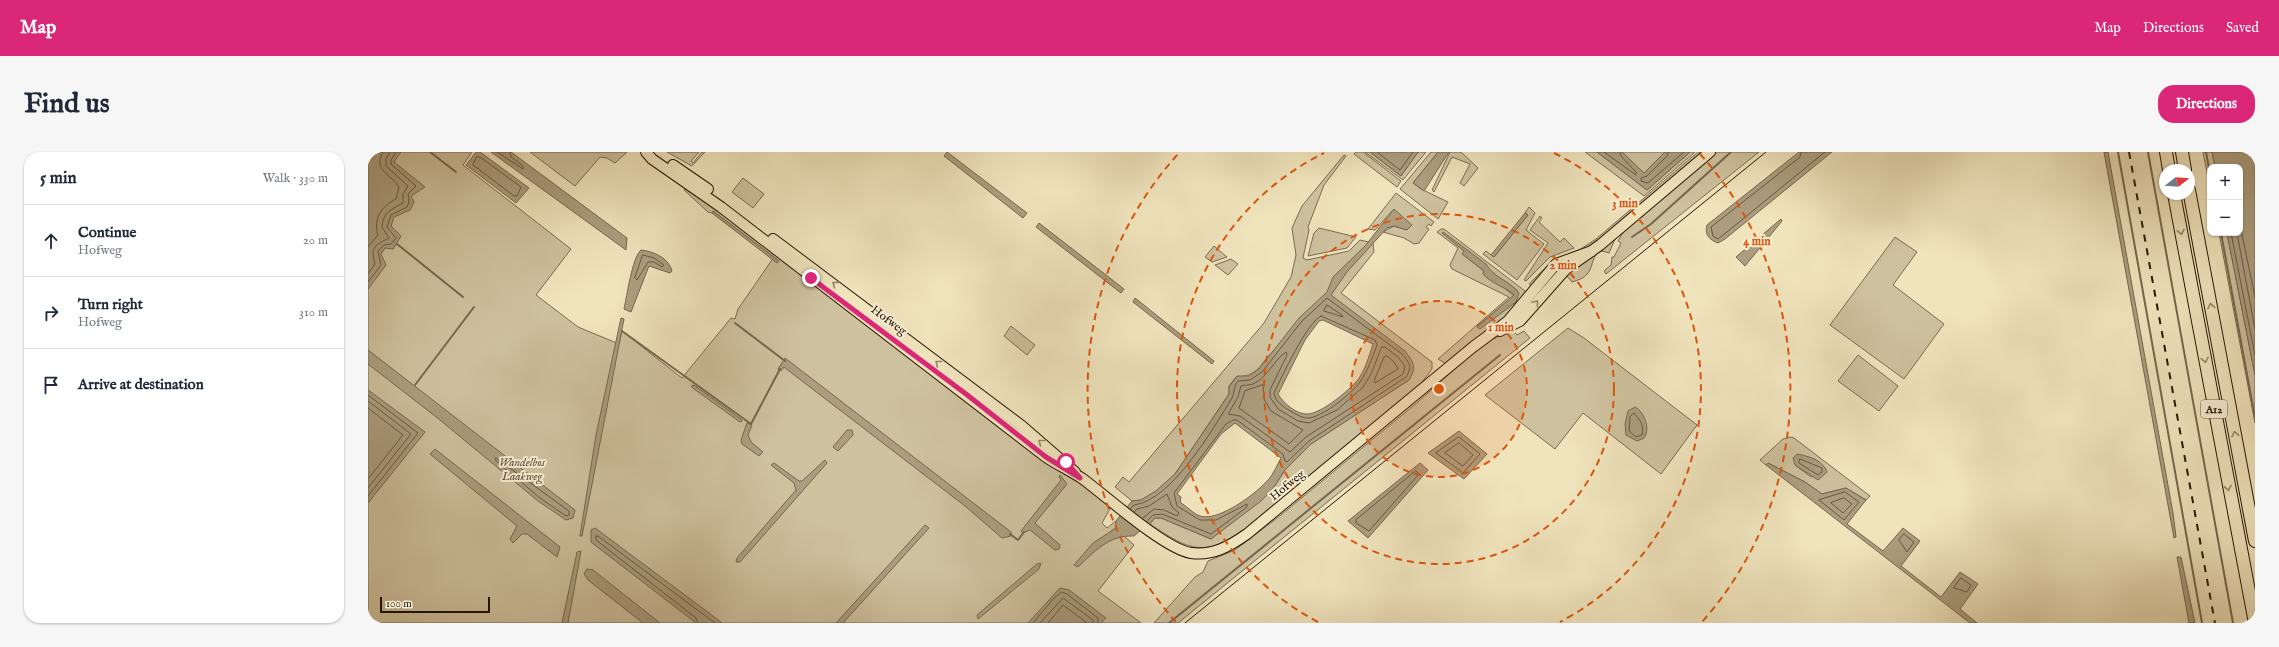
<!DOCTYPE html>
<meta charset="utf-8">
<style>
body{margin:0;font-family:"IM FELL English",serif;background:#f6f6f7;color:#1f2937}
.controls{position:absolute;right:12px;top:12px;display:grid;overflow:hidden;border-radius:8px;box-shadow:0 1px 3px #0004}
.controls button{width:36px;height:36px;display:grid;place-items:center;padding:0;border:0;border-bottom:1px solid #e0e1e3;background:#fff;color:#1f2937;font:20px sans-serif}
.compass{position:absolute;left:1791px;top:12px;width:36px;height:36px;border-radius:50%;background:#fff;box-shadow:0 1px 3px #0004;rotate:73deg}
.scale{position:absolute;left:12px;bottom:10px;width:110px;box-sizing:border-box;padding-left:4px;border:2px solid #261404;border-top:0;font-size:11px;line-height:14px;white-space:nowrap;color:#261404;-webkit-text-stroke:3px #f5edd4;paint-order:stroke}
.stop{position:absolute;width:12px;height:12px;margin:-9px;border:3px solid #db2777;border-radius:50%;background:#fff}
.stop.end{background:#db2777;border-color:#fff;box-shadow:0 1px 4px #0008}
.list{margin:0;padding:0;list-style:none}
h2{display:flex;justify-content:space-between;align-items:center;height:52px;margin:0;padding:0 16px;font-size:17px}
h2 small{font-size:13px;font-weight:400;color:#747a83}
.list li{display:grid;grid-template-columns:26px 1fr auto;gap:12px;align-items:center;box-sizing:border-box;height:72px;padding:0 16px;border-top:1px solid #e0e1e3}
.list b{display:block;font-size:15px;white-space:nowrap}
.list p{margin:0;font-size:13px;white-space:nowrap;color:#747a83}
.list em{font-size:13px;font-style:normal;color:#747a83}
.icon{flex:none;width:22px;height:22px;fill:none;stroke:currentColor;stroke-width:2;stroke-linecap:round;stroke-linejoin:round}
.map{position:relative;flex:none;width:1887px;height:471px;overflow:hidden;border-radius:16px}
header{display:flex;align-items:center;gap:24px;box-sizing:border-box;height:56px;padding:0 20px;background:#db2777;color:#fff}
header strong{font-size:19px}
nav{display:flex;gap:22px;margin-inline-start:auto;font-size:14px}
.intro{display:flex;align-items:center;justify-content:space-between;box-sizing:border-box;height:96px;padding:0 24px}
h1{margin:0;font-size:28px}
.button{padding:10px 18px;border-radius:16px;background:#db2777;color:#fff;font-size:14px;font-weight:700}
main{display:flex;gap:24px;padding:0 24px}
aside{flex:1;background:#fff;border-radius:16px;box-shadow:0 1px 3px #0004}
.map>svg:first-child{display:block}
.green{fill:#cec19e;stroke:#7a6a51;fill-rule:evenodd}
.water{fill:#ab9d7e;stroke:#76664d;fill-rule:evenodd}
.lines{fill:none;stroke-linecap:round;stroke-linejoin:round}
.shore{stroke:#685841;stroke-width:1}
.stream{stroke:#76664d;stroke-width:2}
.major-casing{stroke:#261404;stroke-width:12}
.highway-casing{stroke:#261404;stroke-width:14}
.major{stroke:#f0e4bd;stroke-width:10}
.highway{stroke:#f0e4bd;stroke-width:12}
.tram{stroke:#261404;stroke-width:1}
.rail{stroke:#261404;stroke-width:2;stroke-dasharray:7 7;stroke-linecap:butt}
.oneway{stroke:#95866a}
.route{stroke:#db2777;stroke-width:5}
.ring{fill:none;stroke:#de560c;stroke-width:2;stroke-dasharray:7 5}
.labels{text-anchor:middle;stroke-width:4;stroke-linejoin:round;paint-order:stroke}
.shield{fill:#f5edd4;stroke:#645542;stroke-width:1}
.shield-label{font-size:11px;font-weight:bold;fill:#261404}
.street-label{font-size:12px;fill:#261404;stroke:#f5edd4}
.park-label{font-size:12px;font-style:italic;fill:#61513a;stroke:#f5edd4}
.centre{fill:#de560c;stroke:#f5edd4;stroke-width:2}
.ring-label{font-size:12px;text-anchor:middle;font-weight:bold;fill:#de560c;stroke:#f5edd4;stroke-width:4;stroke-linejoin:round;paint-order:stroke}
</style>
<header>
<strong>Map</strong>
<nav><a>Map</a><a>Directions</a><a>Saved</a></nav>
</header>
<div class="intro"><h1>Find us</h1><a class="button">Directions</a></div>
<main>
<aside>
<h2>5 min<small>Walk · 330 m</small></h2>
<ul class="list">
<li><svg class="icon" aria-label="ahead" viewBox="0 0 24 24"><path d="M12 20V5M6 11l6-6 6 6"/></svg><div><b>Continue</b><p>Hofweg</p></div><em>20 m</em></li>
<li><svg class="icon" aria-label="right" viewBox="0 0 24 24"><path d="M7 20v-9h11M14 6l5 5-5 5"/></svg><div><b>Turn right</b><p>Hofweg</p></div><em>310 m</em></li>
<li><svg class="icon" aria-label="arrive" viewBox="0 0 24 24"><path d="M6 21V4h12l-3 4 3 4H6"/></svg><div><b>Arrive at destination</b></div></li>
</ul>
</aside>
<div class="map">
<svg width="1887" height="471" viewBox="0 0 1887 471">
<rect width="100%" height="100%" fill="#f0e4bd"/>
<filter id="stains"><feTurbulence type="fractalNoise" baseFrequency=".005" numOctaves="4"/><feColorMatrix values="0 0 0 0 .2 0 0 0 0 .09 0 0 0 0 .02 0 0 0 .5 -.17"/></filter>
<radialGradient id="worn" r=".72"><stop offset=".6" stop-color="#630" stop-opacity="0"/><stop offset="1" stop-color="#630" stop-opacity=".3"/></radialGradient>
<g class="green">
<polygon points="0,0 104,0 95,13 203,97 168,143 210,175 251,192 254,179 314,226 363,166 367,167 370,157 406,105 345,59 344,61 340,60 316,38 320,34 743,355 734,371 739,376 748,369 748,376 743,379 756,384 766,393 730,439 773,471 0,471"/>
<polygon points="162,0 259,0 247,11 239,6 232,5 207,34"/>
<polygon points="299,0 331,0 323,9 325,11 334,0 337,0 324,14"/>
<polygon points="988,0 995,0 1033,29 1029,35 986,2"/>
<polygon points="997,0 1002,0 1033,24 1050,0 1058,0 1035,28"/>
<polygon points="1063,0 1070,0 1045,31 1053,37 1080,50 1070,67 1032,37"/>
<polygon points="1082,0 1093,0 1110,16 1096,34 1092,31 1102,12 1084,5 1066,40 1064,38"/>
<polygon points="1217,0 1229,0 1279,38 1322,0 1327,0 1276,44"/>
<polygon points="1254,0 1297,0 1276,22"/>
<polygon points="1330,0 1335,0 1229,90 1176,121 1174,120 1163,134 1161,132 1185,108 1211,98 1228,87"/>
<polygon points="1348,0 1391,0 1238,122 1236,119 1243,113 1244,105 1246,105 1253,91 1250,89 1256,79"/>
<polygon points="1835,0 1844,0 1847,15 1842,15 1842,36"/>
<path d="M976 3 978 4 956 33 940 75 941 78 935 106 939 108 981 99 992 88 1005 91 1006 100 973 141 1064 210V217L1052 233 880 377C836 405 823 400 782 372L787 366H793L843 387 904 338 917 318 943 292 1041 228 959 140 897 208C889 220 883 224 868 225L861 234V242L807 322 788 339 773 348 764 349 747 335 755 325 761 330 896 171 923 125 928 103 924 76 934 54Z"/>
<polygon points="375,26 396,42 385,56 364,40"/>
<polygon points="1028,41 1066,70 1063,74 1061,72 1058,75 1061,77 1051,91 1046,92 1036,86 1015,80 1026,74 1039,78 1026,57 1007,78 1000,77"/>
<polygon points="1161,55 1167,61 1158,78 1176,92 1149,128 1115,102 1118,99 1126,105 1160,63 1157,61"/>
<polygon points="1172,64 1174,66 1171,70 1192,90 1196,86 1206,96 1182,105 1158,129 1156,128 1180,91 1162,78"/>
<polygon points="951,76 988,85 979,96 940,104 946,81"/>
<path d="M1073 77H1076L1161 142 1153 153 1078 212 1070 207 1141 145 1084 117 1082 113 1090 96 1069 80ZM1096 99 1128 124 1149 138 1148 150 1109 174 1146 144 1095 102Z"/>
<polygon points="1851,81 1859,81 1887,223 1887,271"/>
<polygon points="1527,85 1549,100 1525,133 1576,172 1536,227 1462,173"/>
<path d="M1247 87 1241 101 1234 99C1223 103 1226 113 1220 121 1216 127 1209 128 1204 130L1198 123Z"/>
<polygon points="846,94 859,105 844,110 837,105"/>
<polygon points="863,107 870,112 860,123 847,113"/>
<polygon points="643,174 667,193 659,203 636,184"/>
<polygon points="1200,176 1216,186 1329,273 1293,322 1215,261 1187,297 1117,243"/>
<polygon points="1144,177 1149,183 1156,179 1162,186 810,471 786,471 827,425 835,420 840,409 867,398 913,363 1051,249 1099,206 1116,192"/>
<polygon points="1490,203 1530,234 1511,259 1470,229"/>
<path d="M1422 285 1426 286 1502 344 1498 348 1478 336 1454 342 1437 330 1400 311 1398 313 1392 308 1415 287ZM1436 304 1448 308 1443 325 1427 313Z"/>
</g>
<g class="water">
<polygon points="0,0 33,0 26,10 57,35 43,44 46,50 42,58 26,65 23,74 33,84 25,97 17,96 13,102 18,113 0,137"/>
<polygon points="108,0 112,0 161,36 148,51 98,13"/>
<polygon points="123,0 143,0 259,86 258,98"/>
<polygon points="579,0 659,61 655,66 576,4"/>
<polygon points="1002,0 1050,0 1033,24"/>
<polygon points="1070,0 1081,0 1056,39 1045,31"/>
<polygon points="1229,0 1254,0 1276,21 1297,0 1322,0 1279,38"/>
<path d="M1431 0H1464L1357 87 1350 91C1342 88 1336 83 1339 73Z"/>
<polygon points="1736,0 1740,0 1805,361 1808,385 1806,386"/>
<polygon points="1844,0 1887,0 1887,223 1859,81 1872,81 1872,15 1847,15"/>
<path d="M1026 57 1044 73 1039 78 1026 74 1019 76 979 120 963 143 1037 199C1046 211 1049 215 1041 228L943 292 917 318 904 338 893 349 843 387 793 366H787L766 384C741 383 727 399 710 415L706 413 725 391 748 376V369L764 349 773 348 788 339 807 322 861 242V235L869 224H881L891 217 931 166 959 140 965 125 997 94ZM955 168 1005 192C1001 204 997 219 989 229 980 239 954 261 940 262 929 263 915 251 910 242L937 188 951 169ZM867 271 913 306C909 313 906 321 901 327 889 341 851 370 832 364 826 362 818 354 812 350L813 345 809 342 853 282Z"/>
<polygon points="345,59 411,109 409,111 344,61"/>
<polygon points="1157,61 1160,63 1126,105 1123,103"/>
<polygon points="1413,67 1414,69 1377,114 1368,105"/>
<polygon points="671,71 756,137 753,141 668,75"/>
<path d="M1075 80 1118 112C1126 126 1141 128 1151 141L1148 150 1112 177 1109 175 1146 143C1140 136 1125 133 1115 122L1116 119 1094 102 1096 99 1074 81Z"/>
<path d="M273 98C285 99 301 106 304 119L302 121 281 114 263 160 256 157C259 144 264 106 273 98Z"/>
<polygon points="767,146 846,209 844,212 765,150"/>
<polygon points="253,166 256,167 214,384 212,384 228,283"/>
<polygon points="0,198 207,358 205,366 198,368 170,349 72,268 0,212"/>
<polygon points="417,206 643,380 643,384 634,386 597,354 421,219 416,215 413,219 410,217"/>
<polygon points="326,233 374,268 374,269 372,270 326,237 323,234"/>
<polygon points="0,238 57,280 0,351"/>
<path d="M1267 255C1276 260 1283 276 1276 286L1269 289 1258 283 1257 272 1260 259Z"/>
<polygon points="379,271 384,273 380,283 383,290 395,300 391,304 374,292 373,288"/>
<polygon points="479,278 484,278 485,283 470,299 465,295"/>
<polygon points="1091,279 1119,302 1096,327 1060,301"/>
<polygon points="67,297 192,395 189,405 159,382 154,382 145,391 142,387 149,374 62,302"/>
<path d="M1429 302C1440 304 1455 308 1459 320L1450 328 1427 313 1425 306Z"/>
<polygon points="457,308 459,311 372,410 368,410 369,406 428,338 426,331 403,313 406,311 431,329 434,329"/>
<polygon points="1052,311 1060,318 1000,386 980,369"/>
<polygon points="1400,311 1437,330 1454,342 1478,336 1498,348 1479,372 1515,399 1535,376 1552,389 1533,414 1573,445 1592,420 1610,432 1592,457 1609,471 1602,471 1398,313"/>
<polygon points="692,323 699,332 667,371 692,393 691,397 687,398 662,378 655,381 653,379 693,328 691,325"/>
<polygon points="557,373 561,376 475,471 468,471"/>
<polygon points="227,376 341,461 354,471 328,471 223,390 223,378"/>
<polygon points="213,399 200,471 194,471 209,400"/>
<polygon points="1809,405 1813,405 1827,471 1821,471"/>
<polygon points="673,411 671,417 610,467 609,463 669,412"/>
<polygon points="219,417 225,418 292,471 275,471 220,428 216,422"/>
<polygon points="692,436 701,438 738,466 733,471 660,471"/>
</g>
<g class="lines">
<g class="shore">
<polyline points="129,0 155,17 155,14 143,5 142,0"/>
<polyline points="1009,0 1032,18 1045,0"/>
<polyline points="1236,0 1268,23 1268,20 1253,4 1252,0"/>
<polyline points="1300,0 1299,4 1279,24 1273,26 1273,29 1280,31 1316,0"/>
<polyline points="1433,0 1432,5 1343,75 1345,84 1350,87 1354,84 1457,0"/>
<polygon points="109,5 112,5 153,35 149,44 146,44 105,13"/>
<polyline points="1872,73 1887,145"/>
<polyline points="1863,81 1887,203"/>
<polyline points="1869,81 1887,177"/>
<path d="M0 95 10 83C5 66 13 55 28 47L31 35C24 23 4 18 15 0"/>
<polygon points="275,103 286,106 296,113 294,115 286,110 280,110 269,128 267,126"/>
<path d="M0 122 7 112C2 95 7 93 21 86L14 75C15 60 24 57 35 51V42L40 34 18 14V7L22 0"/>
<polyline points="0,130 13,113 10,99 16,93 23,92 28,86 19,75 23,63 39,55 41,50 40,42 48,34 23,12 23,8 28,0"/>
<polygon points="959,153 974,163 975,165 956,159"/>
<path d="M953 164 1007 188 1009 193C1004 206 1000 219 992 230 983 242 957 263 942 266 935 267 928 262 922 259 915 254 907 250 906 241 913 226 940 169 953 164Z"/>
<path d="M1014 195H1017L1030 205 1037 214 1035 222 938 285 922 300 872 264 860 262 870 245 873 234C877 233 882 233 885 232 900 225 905 209 918 200L919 203 902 238V245L910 257 930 269 941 271 969 258 995 235 1003 222Z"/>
<polygon points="1019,204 1026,210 1030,217 1007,231 1006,229 1016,205"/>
<polygon points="895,233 896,247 903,259 935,278 921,292 871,256 877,239"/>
<polyline points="0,243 50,281 0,344"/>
<polyline points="0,249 43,282 0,336"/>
<polyline points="0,256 35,283 0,327"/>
<path d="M1266 261C1272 268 1276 272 1274 283L1268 285 1261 279 1262 265Z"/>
<polygon points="1091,285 1112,302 1095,321 1068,301"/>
<polygon points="1091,291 1105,303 1095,314 1077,301"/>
<polygon points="128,306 201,359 201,363 198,364 172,346 128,309"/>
<polygon points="1432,307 1454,316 1454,320 1450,323 1431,311"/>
<polygon points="1048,319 1051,322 1001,379 988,371 988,368"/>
<polygon points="1477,340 1491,350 1476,368 1451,348"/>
<polygon points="1476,346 1484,352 1475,361 1463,351"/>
<path d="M762 357 766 353C804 348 845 277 864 246 867 240 865 235 870 229L882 228 894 220 934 169 959 146 1034 202C1041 211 1045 214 1038 225L941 289 919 310 917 309 915 302 869 268H865L858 272 806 341 809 354 832 368H848L879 352V355L843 382 794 362 785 363 779 369"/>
<polyline points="766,360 769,357 781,354 799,342 804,355 811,361 809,364 796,358 786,357 775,366"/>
<polygon points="1536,382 1546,390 1539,400 1531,388"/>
<polygon points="1593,426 1603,433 1599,440 1586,436"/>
<polyline points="330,471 328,466 228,388 228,384 230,384 347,471"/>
<polyline points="665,471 687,445 694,440 699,442 730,466 730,471"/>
<polyline points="672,471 695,446 725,468 725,471"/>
<polyline points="680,471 695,453 719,471"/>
</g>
<g class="stream">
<polyline points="62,0 88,20"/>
<polyline points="1750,0 1834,471"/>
<polyline points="1780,0 1865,471"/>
<polyline points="1838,0 1842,22"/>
<polyline points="1853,81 1887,266"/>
<polyline points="1264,85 1283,72 1363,0"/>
<polyline points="29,92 95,145"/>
<polyline points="367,171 417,209"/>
<polyline points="254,179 383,272 412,217"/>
<polyline points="47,233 106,155"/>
<polyline points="642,382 650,388 656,380"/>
<polyline points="801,471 1132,203"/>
</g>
<defs>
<g id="major">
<path d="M278 0 284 7 353 55 678 305C690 313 703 319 715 327 739 345 797 397 823 401 845 404 862 394 879 382L1105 195 1140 169 1188 112 1224 99"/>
<polyline points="305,13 340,37"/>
<polyline points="405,87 654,274 707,320"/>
<polyline points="1132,179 1152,169 1198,117 1232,93 1342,0"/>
</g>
<g id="highway">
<polyline points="1798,0 1801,18"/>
<polyline points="1814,0 1817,18"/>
<polyline points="1821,38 1887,389"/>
<polyline points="1806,42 1887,471"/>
</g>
</defs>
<use href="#major" class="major-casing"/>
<use href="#highway" class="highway-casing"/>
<use href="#major" class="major"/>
<use href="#highway" class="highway"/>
<polyline class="tram" points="817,471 1398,0"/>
<polyline class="rail" points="1761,0 1847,471"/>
</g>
<defs><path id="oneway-chevron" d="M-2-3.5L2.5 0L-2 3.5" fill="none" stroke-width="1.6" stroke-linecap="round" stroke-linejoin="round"/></defs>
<g class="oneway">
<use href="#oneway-chevron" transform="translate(1813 80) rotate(79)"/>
<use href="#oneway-chevron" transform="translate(467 132) rotate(-143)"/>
<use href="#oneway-chevron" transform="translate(1168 151) rotate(-50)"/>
<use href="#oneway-chevron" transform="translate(1843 154) rotate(-101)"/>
<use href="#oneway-chevron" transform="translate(1837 208) rotate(79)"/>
<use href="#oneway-chevron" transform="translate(570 211) rotate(-141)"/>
<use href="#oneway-chevron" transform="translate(1867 282) rotate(-101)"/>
<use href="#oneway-chevron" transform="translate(673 290) rotate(-142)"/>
<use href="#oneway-chevron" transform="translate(1860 336) rotate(79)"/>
</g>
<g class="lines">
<polyline class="route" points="443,126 598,242 678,305 712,326 698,310"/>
</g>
<circle cx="1071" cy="237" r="88" fill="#de560c" fill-opacity=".12"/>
<g class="ring">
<circle cx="1071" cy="237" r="88"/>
<circle cx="1071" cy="237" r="175"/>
<path d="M950 470A263 263 0 0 1 956 1M1186 1A263 263 0 0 1 1192 470"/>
<path d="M808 470A351 351 0 0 1 810 2M1332 2A351 351 0 0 1 1334 470"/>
</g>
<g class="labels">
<rect class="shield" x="1833" y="248" width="26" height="18" rx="3"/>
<g class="shield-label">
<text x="1846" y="261">A12</text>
</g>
<g class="street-label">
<text transform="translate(521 168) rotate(37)" y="4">Hofweg</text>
<text transform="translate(919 333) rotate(-39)" y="4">Hofweg</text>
</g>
<g class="park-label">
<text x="154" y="314">Wandelbos<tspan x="154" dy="14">Laakweg</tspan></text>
</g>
</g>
<circle cx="1071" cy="237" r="6" class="centre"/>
<g class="ring-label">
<text x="1257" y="55">3 min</text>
<text x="1389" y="93">4 min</text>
<text x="1195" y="117">2 min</text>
<text x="1133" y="179">1 min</text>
</g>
<rect width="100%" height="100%" filter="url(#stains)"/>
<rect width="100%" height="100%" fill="url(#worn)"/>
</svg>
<div class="controls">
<button>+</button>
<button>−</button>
</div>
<svg class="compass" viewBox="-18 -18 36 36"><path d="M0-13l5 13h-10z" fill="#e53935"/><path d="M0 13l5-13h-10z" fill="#747a83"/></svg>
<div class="scale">100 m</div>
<div class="stop" style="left:698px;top:310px"></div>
<div class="stop end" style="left:443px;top:126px"></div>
</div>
</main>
